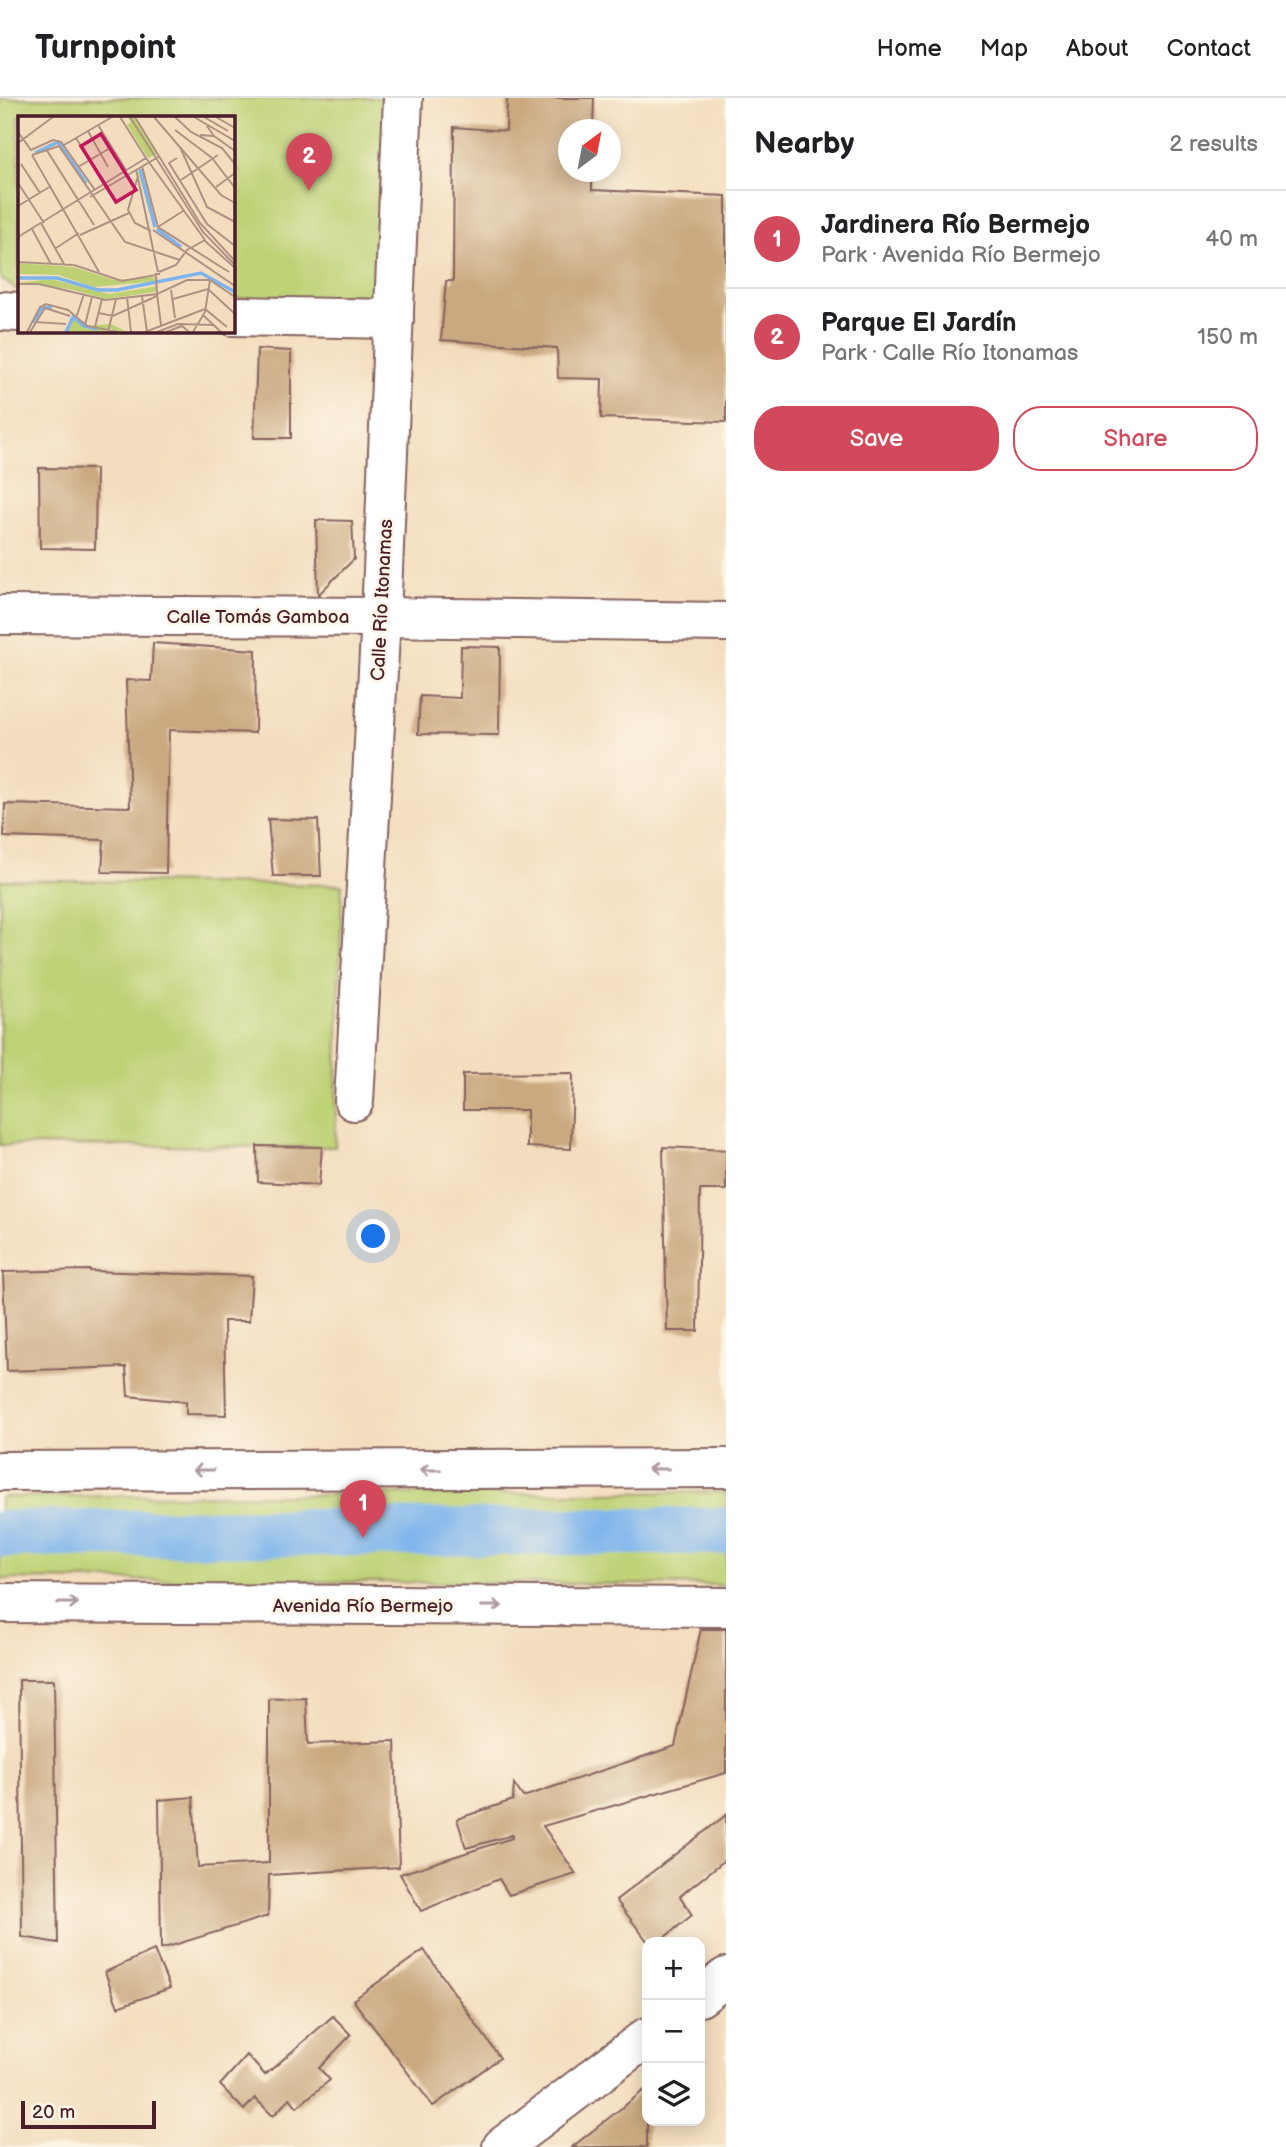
<!DOCTYPE html>
<meta charset="utf-8">
<style>
body{margin:0;font-family:"Balsamiq Sans",sans-serif;background:#f2f2f2;color:#202124}
.controls{position:absolute;right:21px;bottom:21px;display:grid;overflow:hidden;border-radius:14px;box-shadow:0 4px 18px #0003}
.controls button{width:63px;height:63px;display:grid;place-items:center;padding:0;border:0;border-bottom:2px solid #e0e0e0;background:#fff;color:#202124;font:35px sans-serif}
.compass{position:absolute;left:558px;top:21px;width:63px;height:63px;border-radius:50%;background:#fff;box-shadow:0 4px 18px #0003;rotate:32deg}
.scale{position:absolute;left:21px;bottom:18px;width:135px;box-sizing:border-box;padding-left:7px;border:4px solid #4a1f2b;border-top:0;font-size:19px;line-height:24px;white-space:nowrap;color:#4a1f2b;-webkit-text-stroke:5px #fcf5e5;paint-order:stroke}
.you{position:absolute;left:374px;top:1139px;width:24px;height:24px;margin:-18px;border:5px solid #fff;border-radius:50%;background:#1a73e8;box-shadow:0 0 0 10px #1a73e833}
.badge{display:grid;place-items:center;width:46px;height:46px;border-radius:50%;background:#d1495b;color:#fff;font-size:23px;font-weight:700}
.pin{position:absolute;translate:-50% -58px;filter:drop-shadow(0 2px 4px #0008)}
.pin::after{content:'';position:absolute;top:37px;width:24px;height:21px;background:inherit;clip-path:polygon(0 0,100% 0,50% 100%)}
.list{margin:0;padding:0;list-style:none}
h2{display:flex;justify-content:space-between;align-items:center;height:91px;margin:0;padding:0 28px;font-size:30px}
h2 small{font-size:23px;font-weight:400;color:#757577}
.list li{display:grid;grid-template-columns:46px 1fr auto;gap:21px;align-items:center;box-sizing:border-box;height:98px;padding:0 28px;border-top:2px solid #e0e0e0}
.list b{display:block;font-size:26px;white-space:nowrap}
.list p{margin:0;font-size:23px;white-space:nowrap;color:#757577}
.list em{font-size:23px;font-style:normal;color:#757577}
.actions{display:flex;gap:14px;padding:21px 28px}
.actions a{flex:1;padding:16px 0;border:2px solid #d1495b;border-radius:28px;text-align:center;font-size:24px;color:#d1495b}
.actions .main{background:#d1495b;color:#fff}
.icon{flex:none;width:38px;height:38px;fill:none;stroke:currentColor;stroke-width:2;stroke-linecap:round;stroke-linejoin:round}
.map{position:relative;flex:none;width:726px;height:2049px;overflow:hidden}
header{display:flex;align-items:center;gap:42px;box-sizing:border-box;height:98px;padding:0 35px;background:#fff;border-bottom:2px solid #e0e0e0}
header strong{font-size:33px}
nav{display:flex;gap:38px;margin-inline-start:auto;font-size:24px}
main{display:flex}
aside{flex:1;background:#fff}
.map>svg:first-child{display:block}
.green{fill:#bdd174;stroke:#847850;stroke-width:2}
.lines{fill:none;stroke-linecap:round;stroke-linejoin:round}
.canal{stroke:#7db4ec;stroke-width:47}
.building{fill:#caa980}
.minor-casing{stroke:#85625e;stroke-width:42}
.primary-casing{stroke:#85625e;stroke-width:42}
.minor{stroke:#fff;stroke-width:38}
.primary{stroke:#fff;stroke-width:38}
.oneway{stroke:#ae9aa0}
.labels{text-anchor:middle;stroke-width:5;stroke-linejoin:round;paint-order:stroke}
.street-label{font-size:19px;fill:#4a1f2b;stroke:#fcf5e5}
.inset-river{fill:none;stroke:#7db4ec;stroke-width:3.5}
.inset-road{fill:none;stroke:#af9183;stroke-width:2}
.view{fill:#c2185b;fill-opacity:0.15;stroke:#c2185b;stroke-width:3.5}
.inset-edge{fill:none;stroke:#4a1f2b;stroke-width:3.5}
</style>
<header>
<strong>Turnpoint</strong>
<nav><a>Home</a><a>Map</a><a>About</a><a>Contact</a></nav>
</header>
<main>
<div class="map">
<svg width="726" height="2049" viewBox="0 0 726 2049">
<rect width="100%" height="100%" fill="#fcf5e5"/>
<filter id="ink" filterUnits="userSpaceOnUse"><feTurbulence type="fractalNoise" baseFrequency=".0143" numOctaves="2"/><feDisplacementMap in="SourceGraphic" scale="14" xChannelSelector="R" yChannelSelector="G"/><feConvolveMatrix kernelMatrix="1 2 1 2 8 2 1 2 1" color-interpolation-filters="sRGB"/></filter>
<filter id="wash" filterUnits="userSpaceOnUse"><feTurbulence type="fractalNoise" baseFrequency=".00686" numOctaves="4" result="noise"/><feDisplacementMap in="SourceGraphic" scale="28" xChannelSelector="R" yChannelSelector="G"/><feGaussianBlur stdDeviation="1.57" result="paint"/><feColorMatrix in="noise" values="0 0 0 0 0 0 0 0 0 0 0 0 0 0 0 0 0 1.4 0 .05"/><feComposite in="paint" operator="in"/></filter>
<g filter="url(#wash)">
<rect width="100%" height="100%" fill="#f3ddbe"/>
<g class="green">
<polygon points="0,0 388,0 377,189 370,197 361,203 233,200 233,19 19,19 19,193 0,180"/>
<polygon points="0,782 342,787 335,1049 0,1047"/>
<polygon points="726,1394 726,1487 0,1481 0,1399"/>
</g>
<g class="lines">
<polyline class="canal" points="0,1436 726,1433"/>
</g>
<g id="blocks">
<g class="building">
<polygon points="507,0 594,0 593,32 569,32 569,74 592,74 592,92 726,98 726,324 601,320 602,281 558,280 557,250 441,242 446,183 453,183 454,29 506,33"/>
<polygon points="257,251 291,253 291,340 254,340"/>
<polygon points="39,370 96,371 95,451 40,450"/>
<polygon points="316,422 352,423 354,461 318,497"/>
<polygon points="153,545 256,552 255,635 169,632 166,775 102,774 104,742 4,739 5,706 130,709 126,582 151,583"/>
<polygon points="461,548 500,549 499,637 418,636 420,598 460,600"/>
<polygon points="268,721 318,722 321,778 273,778"/>
<polygon points="573,975 571,1051 527,1049 527,1012 463,1012 463,976"/>
<polygon points="257,1048 322,1049 319,1087 258,1084"/>
<polygon points="663,1049 726,1052 726,1092 700,1092 698,1233 667,1233"/>
<polygon points="90,1172 90,1173 252,1178 249,1223 224,1223 226,1317 186,1316 186,1304 128,1298 126,1269 7,1273 3,1174"/>
<polygon points="701,1531 726,1531 726,1675 543,1728 576,1776 509,1797 499,1781 421,1813 400,1776 512,1740 512,1737 466,1750 457,1721 513,1702 514,1686 523,1699 675,1648"/>
<polygon points="19,1582 54,1582 58,1845 22,1839"/>
<polygon points="306,1600 308,1646 395,1643 399,1769 269,1777 268,1818 161,1851 159,1702 193,1699 198,1769 269,1765 269,1601"/>
<polygon points="726,1717 726,1761 680,1798 692,1817 659,1844 648,1844 616,1802"/>
<polygon points="154,1852 170,1890 118,1909 105,1874"/>
<polygon points="424,1852 500,1960 433,2008 353,1902"/>
<polygon points="333,1918 351,1937 319,1970 330,1982 297,2009 290,2000 273,2018 255,2000 244,2012 220,1987 247,1957 265,1977"/>
<polygon points="647,1990 647,2049 572,2049"/>
</g>
</g>
</g>
<g filter="url(#ink)">
<use href="#blocks" fill-opacity="0" stroke="#85625e" stroke-width="2"/>
<g class="lines">
<defs>
<g id="minor">
<polyline points="0,213 19,214"/>
<polyline points="233,218 394,221"/>
<polyline points="0,517 381,519 726,524"/>
<polyline points="354,1003 381,519 403,0"/>
<polyline points="700,1899 726,1879"/>
<polyline points="502,2049 647,1939"/>
</g>
<g id="primary">
<polyline points="0,1373 726,1370"/>
<polyline points="0,1505 726,1509"/>
</g>
</defs>
<use href="#minor" class="minor-casing"/>
<use href="#primary" class="primary-casing"/>
<use href="#minor" class="minor"/>
<use href="#primary" class="primary"/>
</g>
<defs><path id="oneway-shaft" d="M-6 0H5M1.5-3L5.5 0L1.5 3" fill="none" stroke-width="1.6" stroke-linecap="round" stroke-linejoin="round" transform="scale(1.75)"/></defs>
<g class="oneway">
<use href="#oneway-shaft" transform="translate(658 1371) rotate(180)"/>
<use href="#oneway-shaft" transform="translate(203 1372) rotate(180)"/>
<use href="#oneway-shaft" transform="translate(430 1372) rotate(180)"/>
<use href="#oneway-shaft" transform="translate(68 1505)"/>
<use href="#oneway-shaft" transform="translate(492 1508)"/>
</g>
</g>
<g class="labels">
<g class="street-label">
<text transform="translate(381 502) rotate(-87)" y="7">Calle Río Itonamas</text>
<text x="258" y="525">Calle Tomás Gamboa</text>
<text x="363" y="1514">Avenida Río Bermejo</text>
</g>
</g>
<g transform="translate(18 18)">
<rect width="217" height="217" fill="#f3ddbe"/>
<path d="M109 1H116L140 38 130 42 109 9 113 6ZM124 53 138 109 136 112 120 56ZM0 147 56 151 96 164 137 161 140 165 76 171 40 159 0 158ZM32 163 91 178 140 170 137 176 88 183 51 173 0 167ZM55 199 67 210 93 208 109 216 90 213 88 216H47Z" fill="#bdd174"/>
<path class="inset-river" d="M17 37 40 26 68 67M122 53 137 111M139 113 163 131M0 162H39L80 174H99L183 157 217 176M16 207 24 192 34 191M48 216 55 201 66 210 79 213"/>
<path class="inset-road" d="M102 1 128 42M112 1 185 116 217 149M117 1 182 107 217 145M136 1 203 79 217 87M157 1 173 16 204 32 217 48M176 1 217 25M186 1 210 15M198 1 217 12M80 9 108 54M157 14 194 42 217 72M70 15 90 51M0 16 13 34 35 24 43 26 77 74M182 19 196 20 189 10M196 20 217 35M58 22 86 68M0 27 35 1M46 29 94 1M162 31 189 91 217 106M28 33 76 109M14 39 41 30 107 126 162 144M14 39 81 156M159 42 151 47 189 108 217 130M3 48 22 77M124 50 140 111 211 156M60 51 94 31M118 53 140 156M120 60 110 94 117 107 133 115M163 64 200 39M0 67 26 107M198 71 217 57M72 81 142 40M0 90 33 70M23 107 46 148M140 111 165 95M14 113 33 148M135 114 217 170M62 119 111 97M0 121 128 42 187 124M186 124 217 152M38 132 61 117M0 146 56 149 104 165 138 159M141 156 158 149 169 134 187 124M0 168H21L88 184 139 178 138 158H142M153 174 157 202M124 180 129 216M109 181 113 216M155 183 190 173 217 198M81 197 95 200 139 180M185 199 203 216M58 202 66 178M18 206 48 208M67 209 74 181M143 209 139 178 169 164H192L217 181M77 211 84 183M9 216 22 191 28 188 50 194 69 210 101 216M12 216 27 192 52 200M90 216 98 183M127 216 187 193 209 211M139 216 160 208 195 209M148 216 164 210 171 216M175 216 187 196 192 164"/>
<path class="view" d="M83 18 118 74 98 86 63 30Z"/>
<rect width="217" height="217" class="inset-edge"/>
</g>
</svg>
<div class="controls">
<button>+</button>
<button>−</button>
<button><svg class="icon" aria-label="layers" viewBox="0 0 24 24"><path d="M12 4l9 5-9 5-9-5zM3 14l9 5 9-5"/></svg></button>
</div>
<svg class="compass" viewBox="-18 -18 36 36"><path d="M0-13l5 13h-10z" fill="#e53935"/><path d="M0 13l5-13h-10z" fill="#757577"/></svg>
<div class="scale">20 m</div>
<div class="you"></div>
<div class="pin badge" style="left:363px;top:1440px">1</div>
<div class="pin badge" style="left:309px;top:93px">2</div>
</div>
<aside>
<h2>Nearby<small>2 results</small></h2>
<ul class="list">
<li><span class="badge">1</span><div><b>Jardinera Río Bermejo</b><p>Park · Avenida Río Bermejo</p></div><em>40 m</em></li>
<li><span class="badge">2</span><div><b>Parque El Jardín</b><p>Park · Calle Río Itonamas</p></div><em>150 m</em></li>
</ul>
<div class="actions"><a class="main">Save</a><a>Share</a></div>
</aside>
</main>
